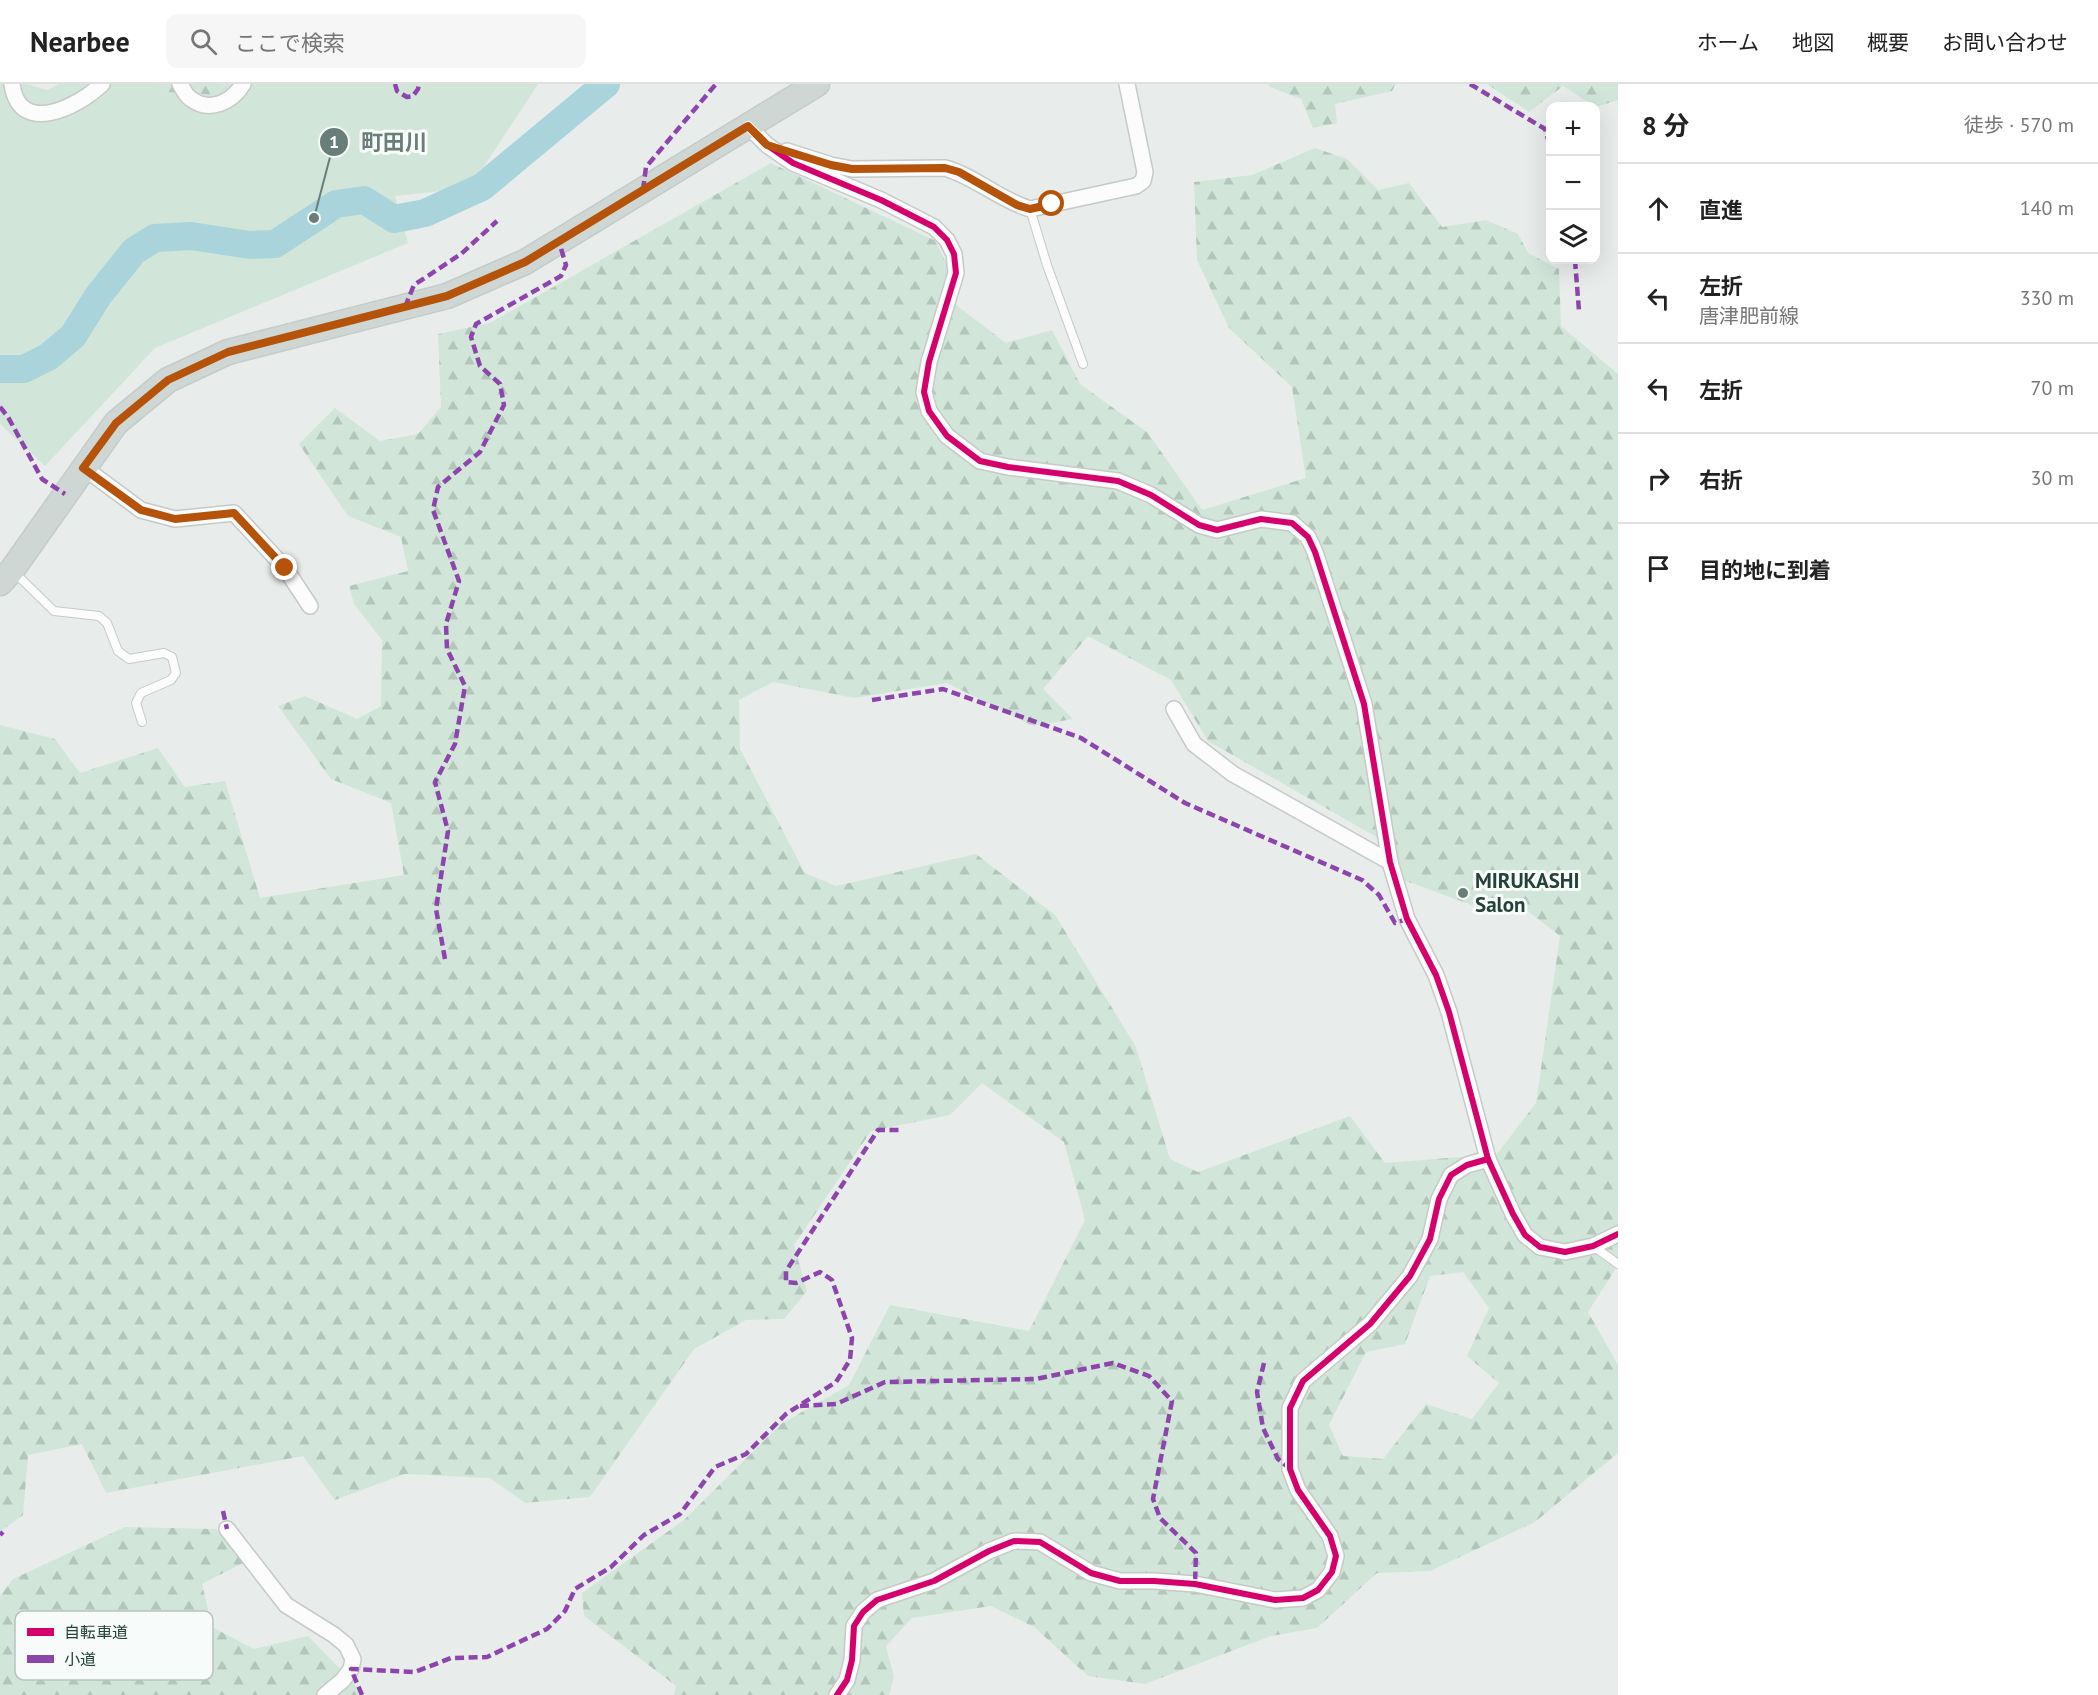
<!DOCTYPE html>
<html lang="ja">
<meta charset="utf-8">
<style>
body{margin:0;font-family:"PT Sans","Noto Sans JP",sans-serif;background:#f6f6f6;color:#222}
.controls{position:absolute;right:18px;top:18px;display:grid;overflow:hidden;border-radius:12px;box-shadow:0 6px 24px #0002}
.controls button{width:54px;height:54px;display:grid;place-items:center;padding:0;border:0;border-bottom:2px solid #e0e0e0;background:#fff;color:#222;font:30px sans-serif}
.stop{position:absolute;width:18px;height:18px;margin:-14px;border:4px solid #b45309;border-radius:50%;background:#fff}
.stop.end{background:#b45309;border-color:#fff;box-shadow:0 2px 6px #0008}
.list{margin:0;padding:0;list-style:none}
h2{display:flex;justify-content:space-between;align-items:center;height:78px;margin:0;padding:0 24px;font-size:26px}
h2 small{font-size:20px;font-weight:400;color:#767676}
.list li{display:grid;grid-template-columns:39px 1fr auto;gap:18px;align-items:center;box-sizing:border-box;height:90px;padding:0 24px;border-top:2px solid #e0e0e0}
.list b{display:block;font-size:22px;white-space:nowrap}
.list p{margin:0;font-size:20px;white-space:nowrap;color:#767676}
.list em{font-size:20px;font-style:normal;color:#767676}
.icon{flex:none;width:33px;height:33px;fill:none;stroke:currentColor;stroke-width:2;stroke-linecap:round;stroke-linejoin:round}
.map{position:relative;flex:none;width:1618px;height:1611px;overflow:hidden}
header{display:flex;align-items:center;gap:36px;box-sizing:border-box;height:84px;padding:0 30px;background:#fff;border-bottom:2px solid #e0e0e0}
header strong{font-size:28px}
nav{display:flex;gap:33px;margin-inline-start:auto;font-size:21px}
.search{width:420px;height:54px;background:#f6f6f6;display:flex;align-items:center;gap:15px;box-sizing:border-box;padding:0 21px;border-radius:12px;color:#767676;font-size:22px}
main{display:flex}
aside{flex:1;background:#fff}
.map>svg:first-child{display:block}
.green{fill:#d1e6d8}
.forest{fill:url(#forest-firs);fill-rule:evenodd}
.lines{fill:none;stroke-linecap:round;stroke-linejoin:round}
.river{stroke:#a9d4db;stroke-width:28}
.lane-casing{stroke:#c5cac8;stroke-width:10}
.street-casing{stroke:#c5cac8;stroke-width:18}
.primary-casing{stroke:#c3ccc9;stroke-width:27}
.lane{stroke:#fcfcfc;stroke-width:8}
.street{stroke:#fcfcfc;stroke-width:15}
.primary{stroke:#cfd7d5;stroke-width:24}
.quiet{stroke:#8e44ad;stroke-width:4.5;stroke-dasharray:9 4.5;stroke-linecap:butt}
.cycleway-casing{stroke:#f7fbf9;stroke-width:10}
.cycleway{stroke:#d6006c;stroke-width:6}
.route{stroke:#b45309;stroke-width:8}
.poi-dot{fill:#697e78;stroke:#f7fbf9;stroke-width:2}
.labels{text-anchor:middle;stroke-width:6;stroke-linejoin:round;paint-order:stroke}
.poi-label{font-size:21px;font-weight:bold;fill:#24423a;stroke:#f7fbf9;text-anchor:start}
.key{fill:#f7fbf9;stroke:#b8c4c0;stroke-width:1.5}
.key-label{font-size:16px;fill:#24423a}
.leader{fill:none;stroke:#697e78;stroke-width:2}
.callout-dot{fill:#697e78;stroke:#f7fbf9;stroke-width:2}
.mark-label{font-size:18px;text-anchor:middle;font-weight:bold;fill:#fff}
.callout-label{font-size:22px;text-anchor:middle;font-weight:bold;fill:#697e78;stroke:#f7fbf9;stroke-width:6;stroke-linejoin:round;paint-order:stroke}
</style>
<header>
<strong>Nearbee</strong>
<div class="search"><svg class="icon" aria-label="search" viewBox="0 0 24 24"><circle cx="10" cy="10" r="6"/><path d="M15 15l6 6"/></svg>ここで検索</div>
<nav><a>ホーム</a><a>地図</a><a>概要</a><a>お問い合わせ</a></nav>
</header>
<main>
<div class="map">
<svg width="1618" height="1611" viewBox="0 0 1618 1611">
<defs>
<pattern id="forest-firs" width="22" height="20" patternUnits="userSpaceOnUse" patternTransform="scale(1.5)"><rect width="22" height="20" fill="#d1e6d8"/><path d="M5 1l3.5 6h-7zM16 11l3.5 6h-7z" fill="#b3c6ba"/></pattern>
</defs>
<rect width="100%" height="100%" fill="#e8edeb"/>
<polygon class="green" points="0,0 27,0 47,6 59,0 159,0 167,8 214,11 226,0 538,0 470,104 395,112 408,159 155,264 45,382 0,340"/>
<g class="forest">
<polygon points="159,0 225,0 214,11 167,8"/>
<polygon points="1268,0 1396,0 1392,7 1335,20 1337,39 1313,44 1301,15 1270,3"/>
<polygon points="1487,0 1618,0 1618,16 1596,23 1563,2 1529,28"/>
<path d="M1315 64 1347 75 1378 106 1409 99 1442 143 1486 136 1518 150 1528 169 1559 185 1561 242 1618 290V1181L1588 1228 1618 1281V1369L1535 1438 1430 1487 1377 1489 1317 1544 1271 1552 1145 1600 1088 1592 1034 1543 991 1522 912 1534 886 1562 894 1593 889 1611H674L676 1602 584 1532 582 1509 684 1436 781 1340 849 1301 890 1221 1029 1247 1085 1136 1064 1058 982 999 950 1031 871 1047 794 1161 807 1207 784 1235 746 1236 694 1265 590 1413 525 1419 490 1394 405 1390 335 1416 303 1372 106 1409 82 1360 28 1371 23 1431 0 1448V641L55 655 80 689 158 664 185 703 225 697 260 814 404 791 391 719 331 695 278 622 305 612 357 635 381 622 382 556 354 520 349 502 408 487 401 453 348 432 299 360 335 324 380 357 418 350 441 323 438 250 490 239 771 79 936 157 948 183 943 211 1006 259 1052 246 1080 300 1148 349 1202 426 1306 394 1292 303 1229 244 1197 176 1194 98 1252 91ZM1088 552 1171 596 1208 657 1394 763 1403 796 1480 824 1521 822 1560 852 1536 1019 1497 1070 1385 1079 1350 1032 1198 1088 1170 1075 1136 963 1055 831 976 770 836 802 805 789 740 665 739 616 773 598 854 614 947 599 1033 642 1073 635 1043 605ZM1463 1188 1489 1224 1467 1272 1499 1299 1472 1335 1426 1320 1383 1375 1343 1372 1329 1341 1366 1268 1405 1260 1430 1192Z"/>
<polygon points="125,1443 216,1445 243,1479 202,1500 212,1543 254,1565 308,1552 354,1599 359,1611 0,1611 0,1512 13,1495"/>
</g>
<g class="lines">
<polyline class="river" points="0,285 24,285 48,273 73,252 98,212 134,167 155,154 191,152 250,161 275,160 336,120 364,116 394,135 425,129 482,103 606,0"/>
<defs>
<g id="lane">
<polyline points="1030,125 1047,181 1083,280"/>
<polyline points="13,487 54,527 99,532 107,539 118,567 129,575 164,569 172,573 176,589 171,596 141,609 136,619 142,638"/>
<polyline points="1593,1162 1618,1180"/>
</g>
<g id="street">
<path d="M12 0C19 53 78 23 102 0"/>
<path d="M180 0C183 5 186 12 191 15 210 29 232 18 243 0"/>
<polyline points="748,42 767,61 793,79 881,116 934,143 947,156 954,170 956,189 929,278 924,308 929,327 947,352 980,377 1008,383 1118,397 1151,411 1199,441 1217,446 1261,435 1292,439 1308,453 1315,468 1364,620 1390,778 1407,835 1436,891 1449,928 1488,1075 1513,1130 1525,1151 1540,1163 1565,1168 1593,1162 1618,1150"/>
<path d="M787 67 831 81 852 85 945 84C976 93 1000 116 1030 125L1136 102 1143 97 1145 88 1127 0"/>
<polyline points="83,383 141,426 175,435 234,429 285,484 310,522"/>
<polyline points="1174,625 1194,660 1233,690 1390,778"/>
<polyline points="227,1445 286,1521 334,1551 346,1561 353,1575 351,1585 343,1596 325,1611"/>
<polyline points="837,1611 847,1596 852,1576 854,1542 863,1528 877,1516 934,1497 989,1467 1014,1457 1040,1458 1091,1489 1120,1497 1154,1497 1195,1500 1275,1516 1303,1514 1318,1506 1332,1488 1336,1472 1330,1452 1298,1406 1290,1385 1290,1324 1303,1297 1370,1240 1410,1192 1430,1155 1439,1115 1451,1091 1467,1081 1488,1075"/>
</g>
<polyline id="primary" points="0,499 12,486 116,339 168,296 228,268 447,212 525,178 817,0"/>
</defs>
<use href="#lane" class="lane-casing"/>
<use href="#street" class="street-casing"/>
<use href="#primary" class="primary-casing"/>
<use href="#lane" class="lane"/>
<use href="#street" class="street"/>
<use href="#primary" class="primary"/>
<g class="quiet">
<polyline points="395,0 397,7 407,13 413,12 418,5 419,0"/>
<polyline points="1470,0 1545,45 1550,62"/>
<polyline points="643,106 646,83 716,0"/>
<polyline points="1575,176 1579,227"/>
<polyline points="405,223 414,201 461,170 497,137"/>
<polyline points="0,323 8,333 42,395 65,410"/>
<polyline points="872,616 943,605 1081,654 1185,719 1362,796 1379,811 1395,839 1407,835"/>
<polyline points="445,875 436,825 448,747 435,698 455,660 465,602 447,565 446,540 459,497 433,426 438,403 480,368 504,321 500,300 480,282 471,253 476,240 561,192 566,181 559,158"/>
<polyline points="1264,1279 1257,1308 1263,1344 1278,1375 1290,1385"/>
<polyline points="800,1322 836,1320 885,1298 1036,1295 1113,1279 1149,1292 1172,1317 1153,1415 1160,1434 1196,1469 1195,1500"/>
<polyline points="223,1427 227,1445"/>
<polyline points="0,1451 3,1448"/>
<polyline points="362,1611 351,1585 415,1588 451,1574 487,1573 547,1545 565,1527 575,1505 611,1483 644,1451 680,1430 715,1383 746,1370 786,1330 836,1298 850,1276 852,1254 832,1196 820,1188 796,1199 786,1198 786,1187 878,1046 899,1046"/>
</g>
<defs>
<g id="cycleway">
<polyline points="748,42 767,61 793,79 881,116 934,143 947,156 954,170 956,189 929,278 924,308 929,327 947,352 980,377 1008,383 1118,397 1151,411 1199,441 1217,446 1261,435 1292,439 1308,453 1315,468 1364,620 1390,778 1407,835 1436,891 1449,928 1488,1075 1513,1130 1525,1151 1540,1163 1565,1168 1593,1162 1618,1150"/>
<polyline points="837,1611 847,1596 852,1576 854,1542 863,1528 877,1516 934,1497 989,1467 1014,1457 1040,1458 1091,1489 1120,1497 1154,1497 1195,1500 1275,1516 1303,1514 1318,1506 1332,1488 1336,1472 1330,1452 1298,1406 1290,1385 1290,1324 1303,1297 1370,1240 1410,1192 1430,1155 1439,1115 1451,1091 1467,1081 1488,1075"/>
</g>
</defs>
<use href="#cycleway" class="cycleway-casing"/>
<use href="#cycleway" class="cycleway"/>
</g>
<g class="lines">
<polyline class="route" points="285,484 234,429 175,435 141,426 83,384 116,339 168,296 228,268 447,212 525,178 748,42 767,61 831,81 852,85 945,84 959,88 1017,121 1030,125 1052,120"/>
</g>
<circle class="poi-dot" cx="1463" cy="809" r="6"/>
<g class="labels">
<g class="poi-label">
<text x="1475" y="804">MIRUKASHI<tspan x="1475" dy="24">Salon</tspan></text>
</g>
</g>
<rect x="15" y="1527" width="198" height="69" rx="9" class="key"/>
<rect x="27" y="1544" width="27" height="8" fill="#d6006c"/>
<rect x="27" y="1571" width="27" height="8" fill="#8e44ad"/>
<g class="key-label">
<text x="64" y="1554">自転車道</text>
<text x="64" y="1581">小道</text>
</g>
<path class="leader" d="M314 134L334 58"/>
<g class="callout-dot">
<circle cx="314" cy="134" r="6"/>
<circle cx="334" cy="58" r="15"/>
</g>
<g class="mark-label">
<text x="334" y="64">1</text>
</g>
<g class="callout-label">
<text x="394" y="66">町田川</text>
</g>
</svg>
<div class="controls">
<button>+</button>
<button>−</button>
<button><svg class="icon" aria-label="layers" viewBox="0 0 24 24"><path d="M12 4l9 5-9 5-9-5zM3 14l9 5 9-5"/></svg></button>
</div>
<div class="stop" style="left:1052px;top:120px"></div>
<div class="stop end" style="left:285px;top:484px"></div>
</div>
<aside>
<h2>8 分<small>徒歩 · 570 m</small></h2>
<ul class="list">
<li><svg class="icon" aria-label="ahead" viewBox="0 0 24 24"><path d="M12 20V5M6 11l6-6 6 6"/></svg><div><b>直進</b></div><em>140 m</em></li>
<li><svg class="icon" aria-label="left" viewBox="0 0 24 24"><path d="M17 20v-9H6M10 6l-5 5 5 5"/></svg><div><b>左折</b><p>唐津肥前線</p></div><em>330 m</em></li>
<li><svg class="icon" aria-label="left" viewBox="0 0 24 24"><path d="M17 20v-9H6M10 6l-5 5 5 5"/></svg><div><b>左折</b></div><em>70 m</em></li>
<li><svg class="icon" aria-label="right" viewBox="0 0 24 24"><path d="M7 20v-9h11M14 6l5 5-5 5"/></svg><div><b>右折</b></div><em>30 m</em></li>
<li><svg class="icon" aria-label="arrive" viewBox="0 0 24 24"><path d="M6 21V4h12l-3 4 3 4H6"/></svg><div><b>目的地に到着</b></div></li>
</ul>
</aside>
</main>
